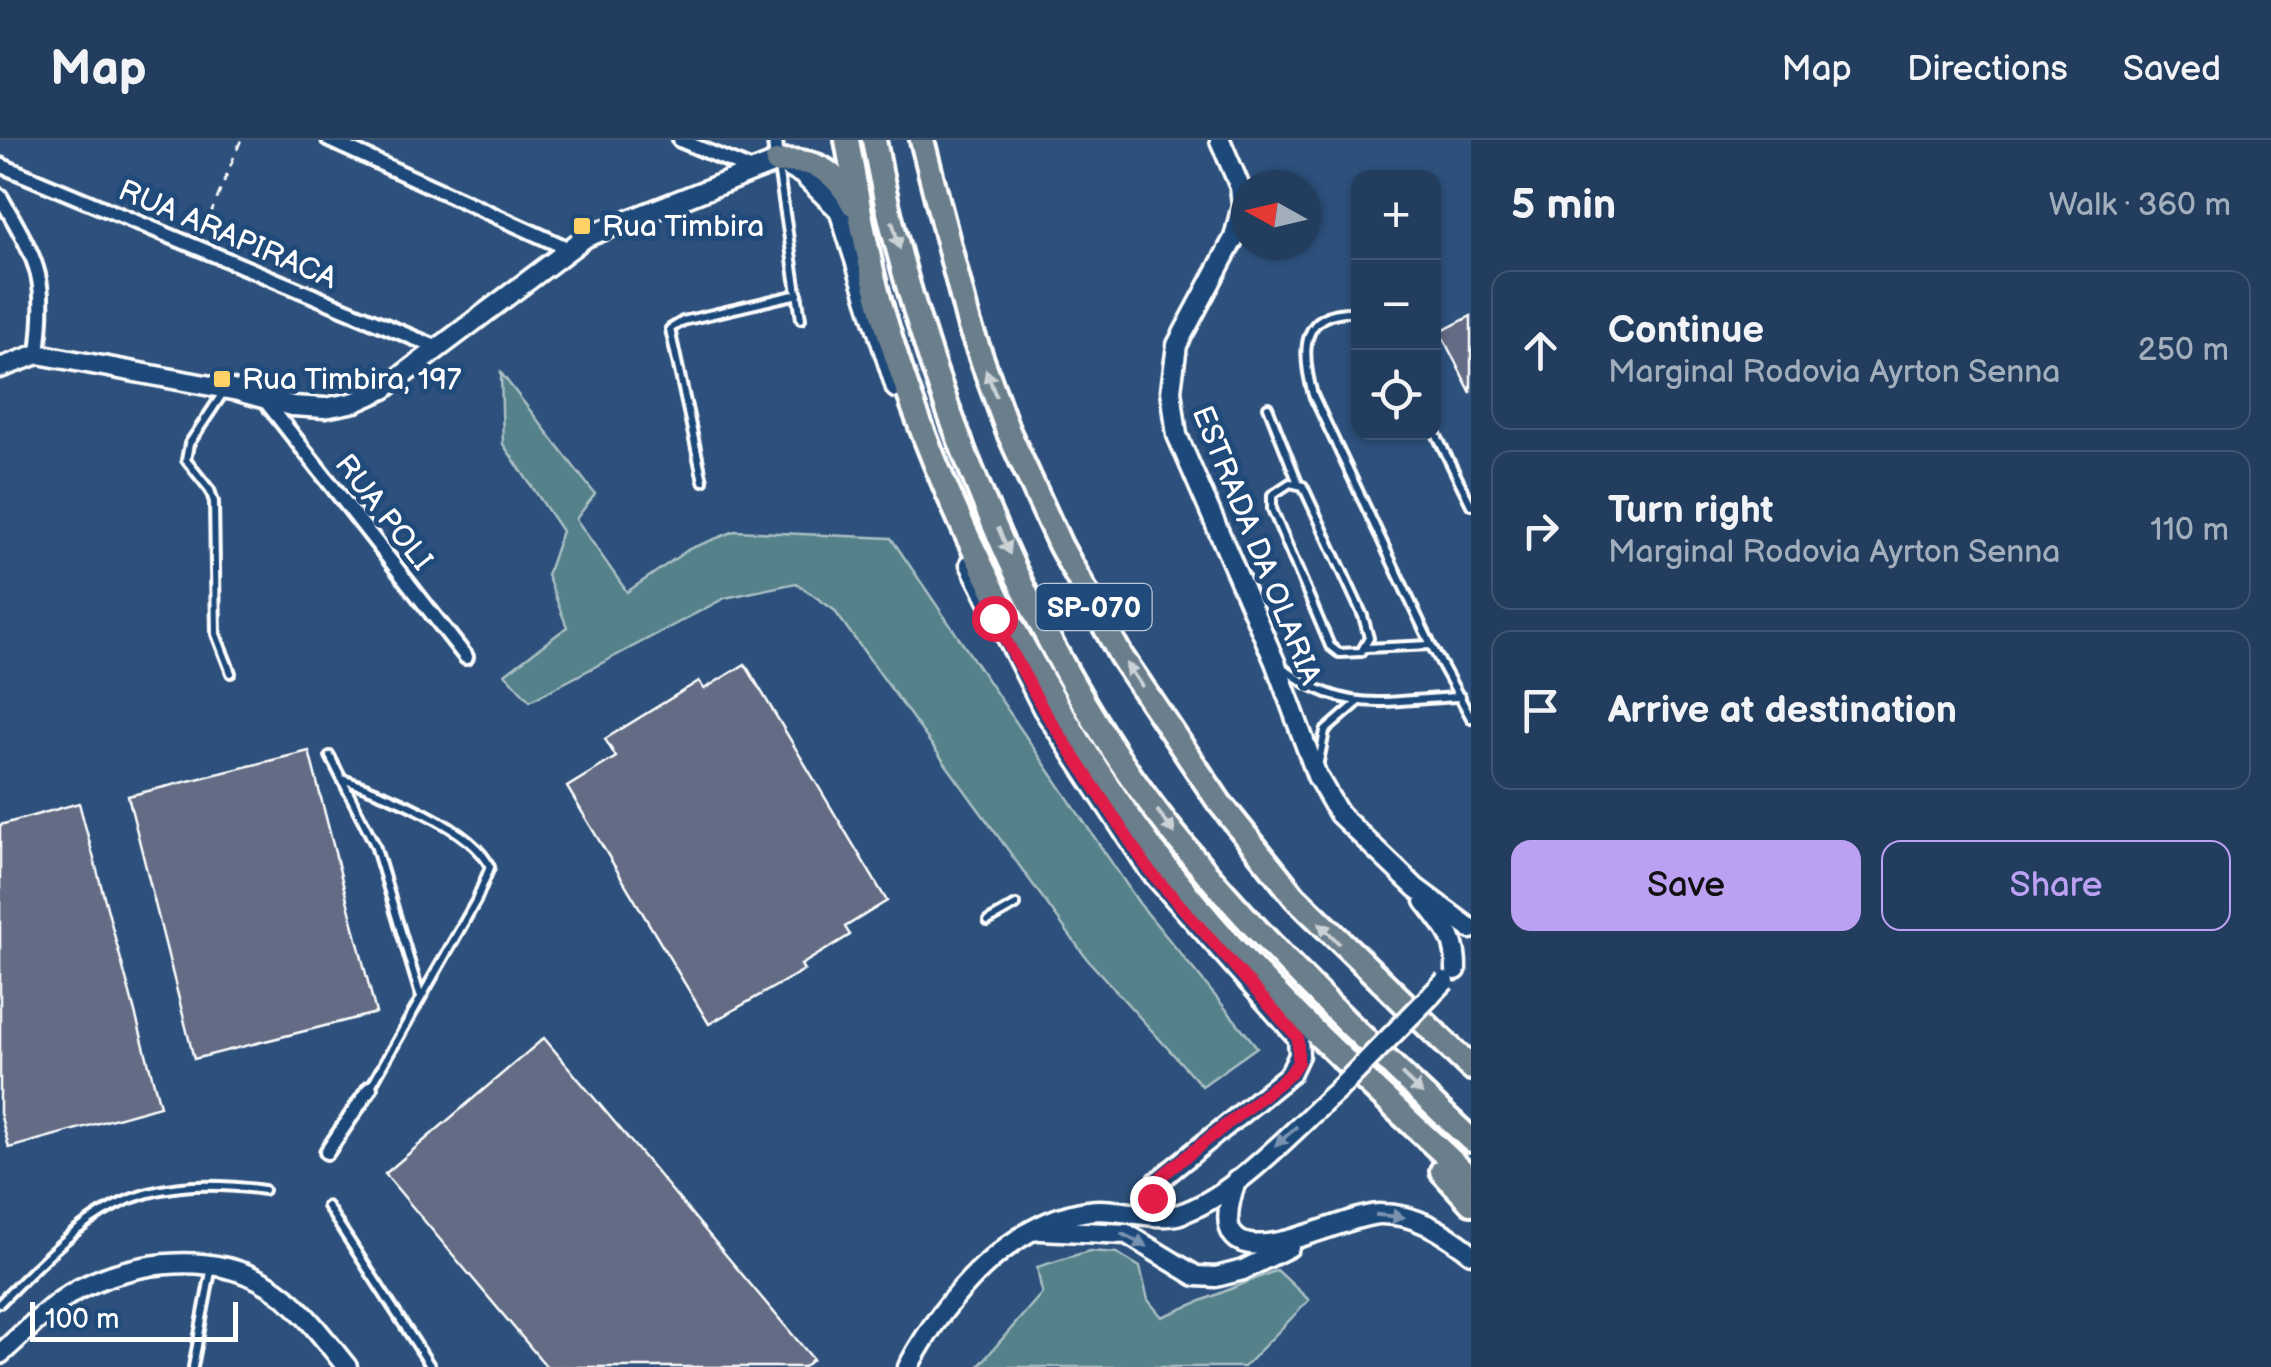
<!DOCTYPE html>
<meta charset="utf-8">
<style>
body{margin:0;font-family:"Balsamiq Sans",sans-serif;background:#2e4866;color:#f1f3f6}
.controls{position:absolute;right:30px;top:30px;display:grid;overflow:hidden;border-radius:20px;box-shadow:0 2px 8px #0004}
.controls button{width:90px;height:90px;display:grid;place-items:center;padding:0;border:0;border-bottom:2px solid #3f5672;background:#223d5d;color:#f1f3f6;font:50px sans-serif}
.compass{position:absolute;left:1231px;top:30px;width:90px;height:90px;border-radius:50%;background:#223d5d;box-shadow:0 2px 8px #0004;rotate:278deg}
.scale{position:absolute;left:30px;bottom:25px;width:208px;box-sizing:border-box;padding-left:10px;border:5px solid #fff;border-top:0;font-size:28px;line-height:35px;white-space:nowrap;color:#fff;-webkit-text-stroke:8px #1f4a7a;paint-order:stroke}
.stop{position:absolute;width:30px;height:30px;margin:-22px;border:8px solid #e11d48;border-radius:50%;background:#fff}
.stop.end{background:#e11d48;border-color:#fff;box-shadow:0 2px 10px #0008}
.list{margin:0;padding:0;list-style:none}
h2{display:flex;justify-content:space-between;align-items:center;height:130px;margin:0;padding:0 40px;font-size:42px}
h2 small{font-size:32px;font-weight:400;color:#a2aebc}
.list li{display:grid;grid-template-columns:65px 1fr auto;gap:30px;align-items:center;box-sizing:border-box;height:160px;margin:0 20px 20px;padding:0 20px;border:2px solid #3f5672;border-radius:20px}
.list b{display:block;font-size:38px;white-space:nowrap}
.list p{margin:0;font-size:32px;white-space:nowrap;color:#a2aebc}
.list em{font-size:32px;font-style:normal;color:#a2aebc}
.actions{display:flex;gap:20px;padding:30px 40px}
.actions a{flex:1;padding:22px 0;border:2px solid #bca0f2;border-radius:20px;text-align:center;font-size:35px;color:#bca0f2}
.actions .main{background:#bca0f2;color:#111}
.icon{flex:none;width:55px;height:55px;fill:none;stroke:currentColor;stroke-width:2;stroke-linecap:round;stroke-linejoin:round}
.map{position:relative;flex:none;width:1471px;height:1227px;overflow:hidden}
header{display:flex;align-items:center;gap:60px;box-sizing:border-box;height:140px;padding:0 50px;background:#223d5d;border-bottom:2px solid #3f5672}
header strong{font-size:48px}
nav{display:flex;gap:55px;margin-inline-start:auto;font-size:35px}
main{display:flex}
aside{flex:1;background:#223d5d}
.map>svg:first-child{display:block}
.green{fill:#55818a;stroke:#aac0c4;stroke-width:2.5}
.building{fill:#636c84;stroke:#fff;stroke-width:2.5}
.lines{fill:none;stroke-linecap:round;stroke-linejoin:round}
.lane-casing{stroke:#fff;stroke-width:14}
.street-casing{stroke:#fff;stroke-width:20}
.secondary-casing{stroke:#fff;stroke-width:25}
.highway-casing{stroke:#fff;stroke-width:30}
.path{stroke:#fff;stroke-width:2.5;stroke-dasharray:10 8;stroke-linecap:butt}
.lane{stroke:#1f4a7a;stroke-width:6}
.street{stroke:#1f4a7a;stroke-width:12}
.secondary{stroke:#1f4a7a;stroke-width:18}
.highway{stroke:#6b7e8b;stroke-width:22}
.secondary-bridge-casing{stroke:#fff;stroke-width:25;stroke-linecap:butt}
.secondary-bridge{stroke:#1f4a7a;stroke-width:18}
.oneway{fill:#cbd2d6}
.oneway2{fill:#7992af}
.route{stroke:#e11d48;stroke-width:12}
.poi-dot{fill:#ffd166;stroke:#1f4a7a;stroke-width:4}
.labels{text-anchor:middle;stroke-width:10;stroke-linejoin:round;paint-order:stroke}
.shield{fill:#1f4a7a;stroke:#bcc9d7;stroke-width:2.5}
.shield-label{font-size:28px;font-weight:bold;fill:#fff}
.poi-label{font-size:30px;fill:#fff;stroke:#1f4a7a;text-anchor:start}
.street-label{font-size:30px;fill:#fff;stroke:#1f4a7a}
</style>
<header>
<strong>Map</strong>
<nav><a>Map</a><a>Directions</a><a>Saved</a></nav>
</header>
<main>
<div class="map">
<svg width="1471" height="1227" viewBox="0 0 1471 1227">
<rect width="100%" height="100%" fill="#2d517c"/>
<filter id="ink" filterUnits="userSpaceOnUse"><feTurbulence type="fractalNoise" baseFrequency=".01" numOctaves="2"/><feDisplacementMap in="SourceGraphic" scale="20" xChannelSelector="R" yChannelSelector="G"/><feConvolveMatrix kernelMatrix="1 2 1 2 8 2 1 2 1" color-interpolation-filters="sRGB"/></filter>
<g filter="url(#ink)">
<g class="green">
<polygon points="501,233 595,354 576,379 627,452 689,409 735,391 891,398 1139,763 1257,907 1202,946 1087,819 834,470 796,443 725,458 530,561 505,534 567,487 547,435 562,391 503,304"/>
<polygon points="1089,1111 1117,1113 1140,1127 1148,1160 1162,1177 1277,1130 1309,1160 1244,1227 978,1227 1042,1153 1037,1127"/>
</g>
<g class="building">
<polygon points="1471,176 1471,253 1440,192"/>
<polygon points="745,524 887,761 845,787 850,795 801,825 804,830 709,884 567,647 616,617 605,599 699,541 704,549"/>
<polygon points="309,611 376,873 194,919 128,656"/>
<polygon points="79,663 160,966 9,1008 0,973 0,685"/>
<polygon points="544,898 813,1219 804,1227 547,1227 385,1034"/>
</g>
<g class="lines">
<defs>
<g id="lane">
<polyline points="778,27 801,179"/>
<path d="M1358 172C1299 169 1301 211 1313 255L1431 505 1471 578"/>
<polyline points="225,250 189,304 186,320 210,350 214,362 216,494 231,533"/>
<polyline points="1268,267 1298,343"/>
<polyline points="1434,290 1471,365"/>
<polyline points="703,341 670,189 683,181 798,154"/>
<polygon points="1290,343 1303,346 1363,476 1369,498 1361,512 1339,513 1330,506 1272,369 1272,355"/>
<polyline points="1366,508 1431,505"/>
<path d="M1284 529C1350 577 1387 559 1461 557"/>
<polyline points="330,616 375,705 420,855"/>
<polyline points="1319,622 1325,591 1356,564"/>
<path d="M345 640C384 653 473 688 490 727L476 761 370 948"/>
<polyline points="988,781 1016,765"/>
<polyline points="327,1066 431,1227"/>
<path d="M0 1163C89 1072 131 1032 264 1050"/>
<polyline points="193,1227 212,1126"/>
</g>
<g id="street">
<polyline points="329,0 569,109"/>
<polyline points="680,0 752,30"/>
<polyline points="775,0 777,22"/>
<polyline points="0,25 438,208"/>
<path d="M0 56C39 125 47 134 38 214"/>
<polyline points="264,259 466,517"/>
<polyline points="327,1012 370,948"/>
</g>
<g id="secondary">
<polyline points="1220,0 1240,47 1242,65 1234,98 1177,205 1171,250 1177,295 1275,522 1317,636 1339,674 1416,748 1471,789"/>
<polyline points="0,228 38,214 238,251 292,266 325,268 355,262 384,249 586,97 777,22 802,34 839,70 896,248"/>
<polyline points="970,424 1043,569 1149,730 1298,898 1299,915 1290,934 1157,1042 1152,1058 1158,1073"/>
<path d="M1425 761C1444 786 1457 797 1456 830"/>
<path d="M1236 1041C1193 1162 1341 1073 1381 1074 1416 1074 1444 1092 1471 1113"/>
<polyline points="1040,1090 1127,1094 1196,1136 1216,1137 1243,1130 1289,1107"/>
<path d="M0 1214C26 1192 52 1162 83 1147 138 1120 214 1112 268 1145 300 1164 324 1199 347 1227"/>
<path d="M908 1227C943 1161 1009 1082 1088 1071 1117 1066 1153 1082 1180 1074 1235 1056 1294 989 1337 951"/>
</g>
<g id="highway">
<path d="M847 0C857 55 865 109 880 163 941 381 1077 633 1228 802 1304 886 1389 962 1471 1039"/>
<path d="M874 0C913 219 1028 509 1166 684 1257 799 1364 900 1471 1000"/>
<polyline points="922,0 969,184 1008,291 1060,405 1121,516 1219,662 1295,757 1471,928"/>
<path d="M777 22C815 18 836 31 853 64"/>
<polyline points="1442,1031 1471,1063"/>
</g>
</defs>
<use href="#lane" class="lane-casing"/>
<use href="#street" class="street-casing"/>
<use href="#secondary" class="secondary-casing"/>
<use href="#highway" class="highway-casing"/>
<polyline class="path" points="203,93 241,0"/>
<use href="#lane" class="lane"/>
<use href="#street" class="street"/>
<use href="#secondary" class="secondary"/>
<use href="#highway" class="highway"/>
<defs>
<polyline id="secondary-bridge" points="1337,951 1445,841"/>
</defs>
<use href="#secondary-bridge" class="secondary-bridge-casing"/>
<use href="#secondary-bridge" class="secondary-bridge"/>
</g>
<defs><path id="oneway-solid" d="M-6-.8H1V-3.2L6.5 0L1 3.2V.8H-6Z" transform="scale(2.5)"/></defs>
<g class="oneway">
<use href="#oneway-solid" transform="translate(896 95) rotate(75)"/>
<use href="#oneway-solid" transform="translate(991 243) rotate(-110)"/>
<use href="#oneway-solid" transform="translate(1004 401) rotate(66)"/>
<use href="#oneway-solid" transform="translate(1134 535) rotate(-124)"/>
<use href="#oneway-solid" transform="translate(1166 682) rotate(53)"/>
<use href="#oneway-solid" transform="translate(1329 793) rotate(-134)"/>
<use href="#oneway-solid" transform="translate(1412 944) rotate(44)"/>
</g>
<g class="oneway2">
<use href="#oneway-solid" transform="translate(1286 996) rotate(138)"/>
<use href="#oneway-solid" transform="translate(1390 1076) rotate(5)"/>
<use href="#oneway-solid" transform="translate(1134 1100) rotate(27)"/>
</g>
</g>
<g class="lines" filter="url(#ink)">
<polyline class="route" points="994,478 1043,569 1149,730 1298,898 1298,922 1290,934 1162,1036 1152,1058"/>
</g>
<g class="poi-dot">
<rect x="572" y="76" width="20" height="20" rx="5"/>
<rect x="212" y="229" width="20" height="20" rx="5"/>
</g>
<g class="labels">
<rect class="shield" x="1036.5" y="444" width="115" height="46" rx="8"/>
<g class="shield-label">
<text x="1094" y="477">SP-070</text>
</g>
<g class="poi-label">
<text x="602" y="96">Rua Timbira</text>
<text x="242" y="249">Rua Timbira, 197</text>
</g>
<g class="street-label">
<text transform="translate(228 94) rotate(23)" y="10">RUA ARAPIRACA</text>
<text transform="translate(384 372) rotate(52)" y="10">RUA POLI</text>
<text transform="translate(1257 405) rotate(68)" y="10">ESTRADA DA OLARIA</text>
</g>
</g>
</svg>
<div class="controls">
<button>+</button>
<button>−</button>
<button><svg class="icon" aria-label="locate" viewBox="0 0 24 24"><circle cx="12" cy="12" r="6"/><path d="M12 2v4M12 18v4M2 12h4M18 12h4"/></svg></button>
</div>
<svg class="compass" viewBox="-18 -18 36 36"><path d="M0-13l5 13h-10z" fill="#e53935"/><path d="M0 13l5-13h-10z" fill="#a2aebc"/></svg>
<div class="scale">100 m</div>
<div class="stop" style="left:994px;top:478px"></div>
<div class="stop end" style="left:1152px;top:1058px"></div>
</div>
<aside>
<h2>5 min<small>Walk · 360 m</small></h2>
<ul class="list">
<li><svg class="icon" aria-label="ahead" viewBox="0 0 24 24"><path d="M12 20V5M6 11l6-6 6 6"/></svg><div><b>Continue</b><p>Marginal Rodovia Ayrton Senna</p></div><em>250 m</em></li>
<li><svg class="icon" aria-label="right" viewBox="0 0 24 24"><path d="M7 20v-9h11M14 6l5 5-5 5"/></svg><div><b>Turn right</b><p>Marginal Rodovia Ayrton Senna</p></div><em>110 m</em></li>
<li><svg class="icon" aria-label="arrive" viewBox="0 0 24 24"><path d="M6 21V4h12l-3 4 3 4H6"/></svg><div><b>Arrive at destination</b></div></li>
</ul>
<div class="actions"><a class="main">Save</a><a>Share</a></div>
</aside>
</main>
